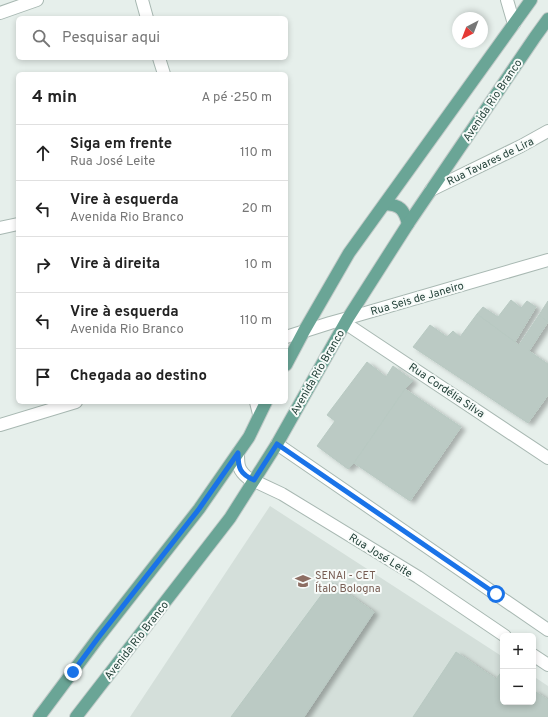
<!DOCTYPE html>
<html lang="pt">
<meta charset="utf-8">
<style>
body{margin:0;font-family:Overpass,sans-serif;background:#f2f2f2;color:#222}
.controls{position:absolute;right:12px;bottom:12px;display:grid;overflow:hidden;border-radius:6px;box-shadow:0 2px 6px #0003}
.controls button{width:36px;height:36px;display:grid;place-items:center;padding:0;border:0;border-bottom:1px solid #e0e0e0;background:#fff;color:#222;font:20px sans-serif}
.compass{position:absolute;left:452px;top:12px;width:36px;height:36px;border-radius:50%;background:#fff;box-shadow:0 2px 6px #0003;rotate:222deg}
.stop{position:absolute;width:12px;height:12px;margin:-9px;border:3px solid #1a73e8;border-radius:50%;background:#fff}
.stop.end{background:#1a73e8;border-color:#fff;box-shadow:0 1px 4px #0008}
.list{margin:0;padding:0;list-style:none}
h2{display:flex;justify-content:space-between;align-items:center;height:52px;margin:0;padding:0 16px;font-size:17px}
h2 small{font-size:13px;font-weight:400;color:#767676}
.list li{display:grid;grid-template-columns:26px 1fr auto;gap:12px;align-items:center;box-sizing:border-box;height:56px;padding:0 16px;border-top:1px solid #e0e0e0}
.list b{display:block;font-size:15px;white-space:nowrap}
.list p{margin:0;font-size:13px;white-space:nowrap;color:#767676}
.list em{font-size:13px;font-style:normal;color:#767676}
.icon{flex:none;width:22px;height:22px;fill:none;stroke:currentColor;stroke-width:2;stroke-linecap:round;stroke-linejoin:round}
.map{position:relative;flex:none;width:548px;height:717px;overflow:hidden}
.search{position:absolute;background:#fff;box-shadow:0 2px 6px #0003;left:16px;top:16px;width:272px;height:44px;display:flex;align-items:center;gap:10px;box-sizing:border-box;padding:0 14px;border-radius:6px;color:#767676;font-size:15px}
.panel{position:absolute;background:#fff;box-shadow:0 2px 6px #0003;left:16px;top:72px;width:272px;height:332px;border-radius:6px}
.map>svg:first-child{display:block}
.built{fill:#d4dfda}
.building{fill:#bbcac4;stroke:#b8c9c2;filter:url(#shadow)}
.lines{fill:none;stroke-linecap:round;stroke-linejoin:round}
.minor-casing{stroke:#a8b8b2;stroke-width:14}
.major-casing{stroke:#c2cac8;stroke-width:14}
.minor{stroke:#fff;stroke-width:12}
.major{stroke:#6aa596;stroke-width:12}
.route{stroke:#1a73e8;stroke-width:5}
.labels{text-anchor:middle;stroke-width:4;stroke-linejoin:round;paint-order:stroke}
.street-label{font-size:11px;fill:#24423a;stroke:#f7fbf9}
.education-label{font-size:11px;fill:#785e54;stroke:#f7fbf9;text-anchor:start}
</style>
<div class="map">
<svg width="548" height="717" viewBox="0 0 548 717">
<defs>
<filter id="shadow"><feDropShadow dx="4.5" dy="2.5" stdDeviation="2" flood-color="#0004"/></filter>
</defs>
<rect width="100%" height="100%" fill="#e6efeb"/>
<polygon class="built" points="270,506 503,657 503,702 533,702 533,676 548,686 548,717 130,717"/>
<g class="building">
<polygon points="511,300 521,308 527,301 536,307 515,342 477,314 483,307 498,317"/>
<polygon points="548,301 548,322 539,315"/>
<polygon points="477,314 519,345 539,315 548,322 529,351 548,364 548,395 528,423 413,347 430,325 447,337 453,331 460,337"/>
<polygon points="367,362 386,377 393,366 413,381 405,389 354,463 348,469 317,446 335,421 327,415"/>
<polygon points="405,389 461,427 410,501 354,463"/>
<polygon points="331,582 374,612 304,717 231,717"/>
<polygon points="456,652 496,679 503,670 503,702 533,702 533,690 548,700 548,717 413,717"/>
</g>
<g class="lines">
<defs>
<g id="minor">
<polyline points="142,0 147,18"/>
<polyline points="507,0 514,24"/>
<polyline points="0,13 37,0"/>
<polyline points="159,58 164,74"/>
<polyline points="431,190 521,146 548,131"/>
<polyline points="0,228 18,224"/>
<polyline points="345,323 548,458"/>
<polyline points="286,337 330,323 348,318 548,260"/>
<polyline points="256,402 259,414"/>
<polyline points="0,425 76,402"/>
<polyline points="277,444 548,630"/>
<path d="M238 453C238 465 238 470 248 478L282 494 418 577 505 636"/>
<polyline points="533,655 548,665"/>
</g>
<g id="major">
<path d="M385 204C400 205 404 209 408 224"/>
<polyline points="286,365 304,331 349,253 531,0"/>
<polyline points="39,717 98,638 199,509 249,437 266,402"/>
<polyline points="76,717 230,518 277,444 348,318 408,224 535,37 548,19"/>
</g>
</defs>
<use href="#minor" class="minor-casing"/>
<use href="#major" class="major-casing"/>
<use href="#minor" class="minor"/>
<use href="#major" class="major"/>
</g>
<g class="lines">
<path class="route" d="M73 672 98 638 199 509 238 453C238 468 240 474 254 480L277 444 496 594"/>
</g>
<defs>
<symbol id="university-bare" viewBox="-9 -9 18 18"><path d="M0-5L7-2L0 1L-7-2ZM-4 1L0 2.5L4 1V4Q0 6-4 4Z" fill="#8d6e63" stroke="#f7fbf9" stroke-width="2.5" paint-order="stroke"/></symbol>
</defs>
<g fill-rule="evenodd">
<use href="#university-bare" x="292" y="570" width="22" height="22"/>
</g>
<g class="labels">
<g class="street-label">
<text transform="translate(492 100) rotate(-56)" y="4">Avenida Rio Branco</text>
<text transform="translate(490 161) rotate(-26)" y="4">Rua Tavares de Lira</text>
<text transform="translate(417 298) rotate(-16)" y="4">Rua Seis de Janeiro</text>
<text transform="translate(317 372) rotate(-60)" y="4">Avenida Rio Branco</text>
<text transform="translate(447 390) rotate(34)" y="4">Rua Cordélia Silva</text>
<text transform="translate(381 555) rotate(32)" y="4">Rua José Leite</text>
<text transform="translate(136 640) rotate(-52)" y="4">Avenida Rio Branco</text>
</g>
<g class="education-label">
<text x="315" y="579">SENAI - CET<tspan x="315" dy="13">Ítalo Bologna</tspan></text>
</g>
</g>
</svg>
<div class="controls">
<button>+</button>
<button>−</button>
</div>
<svg class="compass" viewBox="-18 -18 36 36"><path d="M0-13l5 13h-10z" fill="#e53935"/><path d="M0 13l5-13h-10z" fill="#767676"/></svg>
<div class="stop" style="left:496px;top:594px"></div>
<div class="stop end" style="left:73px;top:672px"></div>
<div class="search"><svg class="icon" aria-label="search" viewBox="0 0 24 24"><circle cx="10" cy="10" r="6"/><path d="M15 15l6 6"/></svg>Pesquisar aqui</div>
<section class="panel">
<h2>4 min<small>A pé · 250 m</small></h2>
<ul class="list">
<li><svg class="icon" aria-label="ahead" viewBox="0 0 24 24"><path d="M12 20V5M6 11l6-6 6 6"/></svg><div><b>Siga em frente</b><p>Rua José Leite</p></div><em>110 m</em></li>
<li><svg class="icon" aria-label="left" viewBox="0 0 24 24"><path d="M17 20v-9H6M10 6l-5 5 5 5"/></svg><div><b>Vire à esquerda</b><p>Avenida Rio Branco</p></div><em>20 m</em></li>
<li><svg class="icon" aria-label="right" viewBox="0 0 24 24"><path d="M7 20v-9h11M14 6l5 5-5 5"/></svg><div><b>Vire à direita</b></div><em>10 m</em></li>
<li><svg class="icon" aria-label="left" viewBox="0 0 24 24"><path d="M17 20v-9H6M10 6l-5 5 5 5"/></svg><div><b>Vire à esquerda</b><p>Avenida Rio Branco</p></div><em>110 m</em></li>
<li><svg class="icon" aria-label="arrive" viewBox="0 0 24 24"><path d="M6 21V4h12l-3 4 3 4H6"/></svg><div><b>Chegada ao destino</b></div></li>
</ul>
</section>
</div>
